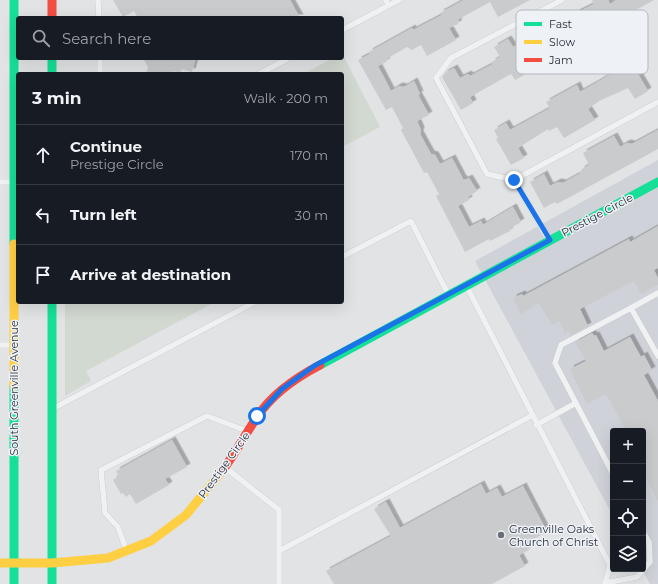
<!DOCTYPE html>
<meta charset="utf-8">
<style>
body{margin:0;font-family:Montserrat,sans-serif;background:#242831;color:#f1f3f6}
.controls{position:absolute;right:12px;bottom:12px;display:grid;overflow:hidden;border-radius:4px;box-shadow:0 4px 16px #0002}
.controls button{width:36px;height:36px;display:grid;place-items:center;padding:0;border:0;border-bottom:1px solid #363941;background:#171b24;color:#f1f3f6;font:20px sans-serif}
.stop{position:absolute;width:12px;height:12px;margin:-9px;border:3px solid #1a73e8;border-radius:50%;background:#fff}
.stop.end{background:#1a73e8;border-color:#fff;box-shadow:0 1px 4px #0008}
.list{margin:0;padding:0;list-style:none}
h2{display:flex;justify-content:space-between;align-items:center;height:52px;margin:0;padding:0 16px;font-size:17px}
h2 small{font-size:13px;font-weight:400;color:#9ea1a6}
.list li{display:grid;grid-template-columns:26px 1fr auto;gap:12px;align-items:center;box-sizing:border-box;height:60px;padding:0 16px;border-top:1px solid #363941}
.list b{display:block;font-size:15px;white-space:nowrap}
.list p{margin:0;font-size:13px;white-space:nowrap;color:#9ea1a6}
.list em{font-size:13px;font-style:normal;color:#9ea1a6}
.icon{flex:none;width:22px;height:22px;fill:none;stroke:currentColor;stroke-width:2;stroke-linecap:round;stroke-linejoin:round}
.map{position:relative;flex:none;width:658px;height:584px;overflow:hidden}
.search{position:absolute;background:#171b24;box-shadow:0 4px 16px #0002;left:16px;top:16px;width:328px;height:44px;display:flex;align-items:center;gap:10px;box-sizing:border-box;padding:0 14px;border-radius:4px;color:#9ea1a6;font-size:15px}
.panel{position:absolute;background:#171b24;box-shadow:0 4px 16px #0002;left:16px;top:72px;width:328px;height:232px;border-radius:4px}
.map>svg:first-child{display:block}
.built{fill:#cfd2d8}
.green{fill:#d2d9d1}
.building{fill:#c9cbcd;filter:url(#shadow)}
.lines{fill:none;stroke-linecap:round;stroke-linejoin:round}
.lane-casing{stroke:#bfc1c3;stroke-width:6}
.lane{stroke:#f0f1f2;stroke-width:5.5}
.fast{stroke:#16e098;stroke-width:9}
.slow{stroke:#ffcf43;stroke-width:9}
.jam{stroke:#f24e42;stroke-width:9}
.route{stroke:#1a73e8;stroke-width:5}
.poi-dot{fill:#696f78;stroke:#eef1f5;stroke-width:1.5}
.labels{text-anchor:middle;stroke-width:3;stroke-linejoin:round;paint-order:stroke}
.street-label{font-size:11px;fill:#28303e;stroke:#eef1f5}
.poi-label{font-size:11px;fill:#28303e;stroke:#eef1f5;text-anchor:start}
.key{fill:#eef1f5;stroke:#b3b7be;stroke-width:1}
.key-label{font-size:11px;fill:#28303e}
</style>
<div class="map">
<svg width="658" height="584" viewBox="0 0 658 584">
<defs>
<filter id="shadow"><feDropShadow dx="3.5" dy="-3.5" stdDeviation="0" flood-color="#0004"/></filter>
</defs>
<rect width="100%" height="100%" fill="#e1e3e5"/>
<polygon class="built" points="658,160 658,584 650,584 642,569 643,431 613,431 613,516 475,261"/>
<g class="green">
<polygon points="342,53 380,127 342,147 342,74 303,74 333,58 342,58"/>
<polygon points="65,302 215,302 86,371 91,381 65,396"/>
</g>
<g class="building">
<polygon points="113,0 290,0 300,18 138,18 134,11 123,17"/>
<polygon points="464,0 530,0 498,17 490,2 459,19 458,24 449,28 456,40 427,56 421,45 412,50 407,47 388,58 386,62 378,66 391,91 399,86 404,87 414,81 420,94 418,95 429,115 417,121 421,130 420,134 431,154 435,155 440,164 452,158 463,179 465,180 469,178 477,191 468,197 469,200 458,206 469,227 481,221 483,225 513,207 521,222 509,229 510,231 490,241 489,239 465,252 436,196 439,194 427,172 424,173 401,130 403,128 392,107 386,110 358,60 370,54 369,52 412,28 413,30 442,15 440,13"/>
<polygon points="592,0 608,0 610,4 617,0 654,0 616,21 633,51 621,57 610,38 541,75 537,68 515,80 511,74 470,97 473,103 461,110 442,77 445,73 454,68 460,78 468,74 470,76 493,64 492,62 500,57 494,47 508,39 513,47 533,36 540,48 549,44 553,45 573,34 574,30 583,25 576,13 594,4"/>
<polygon points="628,57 648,91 635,99 628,88 599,101 588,109 595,120 564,138 557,127 549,131 548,129 518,148 524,158 511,165 496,139 498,138 494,130 506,123 510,130 525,122 550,108 546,102 577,85 580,92 596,83 619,69 616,64"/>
<polygon points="143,58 196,58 192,72 182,69 180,73 173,71 172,74 146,74 148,67"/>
<polygon points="658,130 658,149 557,204 555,202 544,208 530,182 544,174 550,186 558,182 563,183 579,174 582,169 589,165 583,153 614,136 620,147 627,143 632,144"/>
<polygon points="658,226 658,268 654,270 658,278 658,285 641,294 634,281 580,309 588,326 571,335 569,331 565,333 559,321 552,325 539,303 521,314 513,298 522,294 523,296 629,239 630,242"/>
<polygon points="592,333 594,336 596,335 604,351 630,337 641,357 644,355 652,370 644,375 658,401 658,501 643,473 643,450 647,447 643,439 643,431 626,431 606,394 587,404 570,369 586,361 575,342"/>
<polygon points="172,440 187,467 165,479 169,485 136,504 130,494 126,497 123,493 121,494 113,480 119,476 116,471"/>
<polygon points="481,484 486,494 497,488 502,497 523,486 547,532 526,543 529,550 519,555 525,566 492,584 334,584 326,571 391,536 374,509 386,502 400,528"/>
</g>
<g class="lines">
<defs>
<g id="lane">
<polyline points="98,0 99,18"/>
<polyline points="386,0 388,5"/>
<polyline points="342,30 399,0"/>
<polyline points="100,58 100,74"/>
<polyline points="259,74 289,58"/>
<polyline points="514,180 658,102"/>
<polyline points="0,182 14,182"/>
<polyline points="549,240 514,180 487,174 436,78 451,58 562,0"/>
<polyline points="342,257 411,221 448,294"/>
<polyline points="467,287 610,565 605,584"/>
<polyline points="631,308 658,293"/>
<polyline points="0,345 14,345"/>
<polyline points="54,408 255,302"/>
<polyline points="536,425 576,403"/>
<polyline points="226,468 279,510 279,584"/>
<polyline points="613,474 555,363 561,345 631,308 658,356"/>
<polyline points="126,549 118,527 105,513 101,470 207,416 247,431"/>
<polyline points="279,551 531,416"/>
<polyline points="605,583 637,577 650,562 649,542 643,532"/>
</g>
</defs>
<use href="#lane" class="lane-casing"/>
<use href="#lane" class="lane"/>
<g class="fast">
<polyline points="14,0 14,244"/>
<polyline points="52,58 52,74"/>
<polyline points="52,302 52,584"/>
<polyline points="320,365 658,182"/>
<polyline points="14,386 14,584"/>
</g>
<g class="slow">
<polyline points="14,244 14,386"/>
<polyline points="0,563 52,563 108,558 151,541 186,515 222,471"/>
</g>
<g class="jam">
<polyline points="52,0 52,18"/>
<path d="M222 471C235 454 245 435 257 417 272 394 297 377 320 365"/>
</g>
</g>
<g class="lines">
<polyline class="route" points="257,416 282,389 314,366 550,240 514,180"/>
</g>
<circle class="poi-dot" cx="501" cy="535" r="4"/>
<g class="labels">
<g class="street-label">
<text transform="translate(597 215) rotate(-28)" y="4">Prestige Circle</text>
<text transform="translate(14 388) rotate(-90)" y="4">South Greenville Avenue</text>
<text transform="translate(224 465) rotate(-54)" y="4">Prestige Circle</text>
</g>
<g class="poi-label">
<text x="509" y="533">Greenville Oaks<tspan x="509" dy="13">Church of Christ</tspan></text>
</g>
</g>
<rect x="516" y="10" width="132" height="64" rx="6" class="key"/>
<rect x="524" y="22" width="18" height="4" fill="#16e098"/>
<rect x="524" y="40" width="18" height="4" fill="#ffcf43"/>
<rect x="524" y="58" width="18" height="4" fill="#f24e42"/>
<g class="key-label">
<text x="549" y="28">Fast</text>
<text x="549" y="46">Slow</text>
<text x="549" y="64">Jam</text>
</g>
</svg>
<div class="controls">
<button>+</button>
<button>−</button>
<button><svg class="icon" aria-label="locate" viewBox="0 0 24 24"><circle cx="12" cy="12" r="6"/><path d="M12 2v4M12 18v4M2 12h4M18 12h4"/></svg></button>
<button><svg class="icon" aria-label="layers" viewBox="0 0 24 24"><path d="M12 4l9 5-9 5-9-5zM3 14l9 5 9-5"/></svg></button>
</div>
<div class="stop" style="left:257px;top:416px"></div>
<div class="stop end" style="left:514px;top:180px"></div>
<div class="search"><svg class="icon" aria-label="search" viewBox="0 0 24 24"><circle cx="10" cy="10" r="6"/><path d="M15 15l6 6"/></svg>Search here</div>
<section class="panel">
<h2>3 min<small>Walk · 200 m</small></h2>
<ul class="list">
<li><svg class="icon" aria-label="ahead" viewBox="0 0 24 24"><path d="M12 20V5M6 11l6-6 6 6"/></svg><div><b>Continue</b><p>Prestige Circle</p></div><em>170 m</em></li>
<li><svg class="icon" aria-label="left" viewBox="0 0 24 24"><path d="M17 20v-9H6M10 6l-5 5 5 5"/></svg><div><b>Turn left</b></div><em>30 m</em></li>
<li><svg class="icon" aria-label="arrive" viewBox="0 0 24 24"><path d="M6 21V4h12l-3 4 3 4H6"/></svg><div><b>Arrive at destination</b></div></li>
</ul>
</section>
</div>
